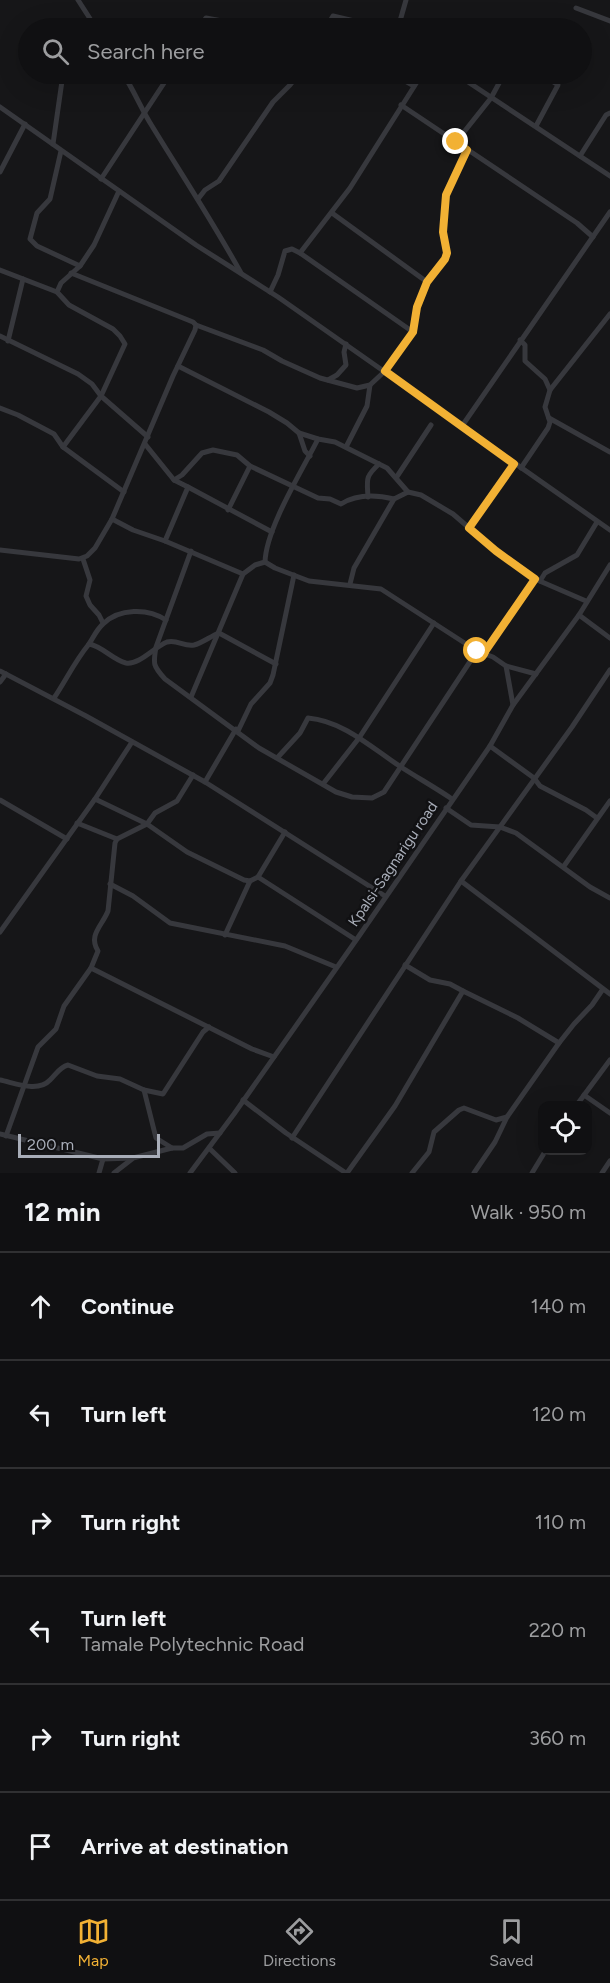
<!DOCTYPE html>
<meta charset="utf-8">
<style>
body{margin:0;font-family:Figtree,sans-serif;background:#19191b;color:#f1f3f6}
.controls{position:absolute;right:18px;bottom:18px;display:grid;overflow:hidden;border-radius:12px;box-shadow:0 6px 24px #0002}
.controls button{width:54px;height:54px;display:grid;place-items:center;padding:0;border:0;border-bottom:2px solid #303032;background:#101012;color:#f1f3f6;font:30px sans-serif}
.scale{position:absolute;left:18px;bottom:15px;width:142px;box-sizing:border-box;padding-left:6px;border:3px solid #a8adb8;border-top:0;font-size:16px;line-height:21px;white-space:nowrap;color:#a8adb8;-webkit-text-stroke:4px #111113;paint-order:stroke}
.stop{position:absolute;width:18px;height:18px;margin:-14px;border:4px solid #f2b134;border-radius:50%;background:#fff}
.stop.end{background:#f2b134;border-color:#fff;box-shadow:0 2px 6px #0008}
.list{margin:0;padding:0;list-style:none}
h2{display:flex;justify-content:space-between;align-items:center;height:78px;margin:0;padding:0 24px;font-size:26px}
h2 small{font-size:20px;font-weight:400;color:#9c9d9f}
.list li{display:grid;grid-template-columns:39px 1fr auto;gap:18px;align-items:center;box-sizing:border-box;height:108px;padding:0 24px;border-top:2px solid #303032}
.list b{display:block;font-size:22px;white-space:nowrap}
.list p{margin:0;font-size:20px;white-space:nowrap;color:#9c9d9f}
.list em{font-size:20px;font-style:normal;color:#9c9d9f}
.icon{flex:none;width:33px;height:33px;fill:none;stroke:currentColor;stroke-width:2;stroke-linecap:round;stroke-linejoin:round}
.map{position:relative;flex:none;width:610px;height:1173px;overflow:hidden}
.search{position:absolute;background:#101012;box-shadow:0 6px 24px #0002;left:18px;right:18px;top:18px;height:66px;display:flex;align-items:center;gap:15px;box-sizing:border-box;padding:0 21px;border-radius:33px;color:#9c9d9f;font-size:22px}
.sheet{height:726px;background:#101012}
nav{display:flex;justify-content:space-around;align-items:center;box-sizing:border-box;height:84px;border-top:2px solid #303032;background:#101012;font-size:16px;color:#9c9d9f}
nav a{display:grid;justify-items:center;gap:3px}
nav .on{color:#f2b134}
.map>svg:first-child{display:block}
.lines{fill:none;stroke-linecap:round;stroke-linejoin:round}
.street{stroke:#37383d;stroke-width:5}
.route{stroke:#f2b134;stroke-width:8}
.labels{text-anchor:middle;stroke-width:5;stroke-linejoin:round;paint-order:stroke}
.street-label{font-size:15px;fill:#a8adb8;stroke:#111113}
</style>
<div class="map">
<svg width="610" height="1173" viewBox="0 0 610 1173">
<rect width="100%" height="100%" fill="#161618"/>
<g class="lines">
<g class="street">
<polyline points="78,0 96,28"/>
<polyline points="576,8 610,21"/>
<polyline points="199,28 206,18 260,28"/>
<polyline points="326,28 333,16 384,28"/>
<polyline points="398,28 406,0"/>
<path d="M123 74C134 90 141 109 152 126 182 175 213 222 241 273"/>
<polyline points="393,74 414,86"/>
<polyline points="456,74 610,176"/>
<polyline points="401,105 577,223 593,237"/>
<polyline points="0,107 196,245 278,297 610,530"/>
<polyline points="536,126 558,85 541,74"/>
<polyline points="456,142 491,98 504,74"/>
<polyline points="53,144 63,74"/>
<polyline points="61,151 50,199 37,213 30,239 37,246 80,266"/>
<polyline points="580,156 606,115 610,113"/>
<polyline points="0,172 25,124"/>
<polyline points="101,179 170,74"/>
<polyline points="198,199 205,190 219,181 273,102 290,85 299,74"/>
<polyline points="332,213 427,282"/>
<polyline points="300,253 350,188 422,74"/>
<polyline points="0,270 57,292 69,305 113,329 120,336 125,344 101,396 63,447"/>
<polyline points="57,292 61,283 80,266 94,245 119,191"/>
<polyline points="270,292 278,275 285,251 292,249 300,253 413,332"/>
<polyline points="196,325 263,350 282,361 320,378 357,388 370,385 385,371 413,332 417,307 427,282 445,259 447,253 443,233 446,195 467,150"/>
<polyline points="0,336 78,374 92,384 101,396 148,437"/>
<polyline points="520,340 525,345 525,361 545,379 550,390"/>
<polyline points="8,341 23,279"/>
<polyline points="178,366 269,412 287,423 299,433 305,451 310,456"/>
<polyline points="328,380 337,375 346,365 344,352 346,344"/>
<polyline points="0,408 18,415 54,434 63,447 124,492"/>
<polyline points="549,418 610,452"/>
<polyline points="462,426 610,212"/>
<polyline points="299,433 318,439 335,442 387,468 408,492"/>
<polyline points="145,444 174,480 188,487 165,541"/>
<polyline points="346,447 367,406 370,385"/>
<polyline points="521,468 548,428 550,422 545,407 550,390 610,314"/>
<polyline points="396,478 431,425"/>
<path d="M174 480 182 475 202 453 213 450 237 455 250 466 318 498 330 499 341 504C357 494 377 495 394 499"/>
<polyline points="188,487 272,532"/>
<path d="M368 497C367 479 365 477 379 464"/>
<polyline points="228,510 250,466"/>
<polyline points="112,519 133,530 165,541 243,574"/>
<polyline points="469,528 515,464"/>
<polyline points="0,550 79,559 87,556 95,548 112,519 173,376 195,330 196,325 193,322 71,273"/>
<path d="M191 551 156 647C153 664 153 666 165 679L259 748 336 792 352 797 372 798 384 792 477 651"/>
<polyline points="83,559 90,580 86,596 90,605 99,615 103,623"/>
<polyline points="265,562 275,568 309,581 381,589 477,651 493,657 506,666 536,674"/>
<polyline points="540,581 545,573 577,555 597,522"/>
<polyline points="350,584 354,568 394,499 408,492 421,495 453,514 496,551 535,579 586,601"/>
<polyline points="579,615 610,638"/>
<path d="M89 644C93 638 97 629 103 624 119 608 148 608 166 620"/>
<polyline points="484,653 535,579"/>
<polyline points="506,666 513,705"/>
<polyline points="0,671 86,716 205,782 385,896"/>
<polyline points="0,682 6,674"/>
<path d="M191 697 243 574 255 565 265 562C266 528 302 471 318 439"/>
<path d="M54 698C66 680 75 661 89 644 102 646 113 660 126 663 140 665 154 647 167 642 177 639 184 647 194 645 202 643 211 636 219 633L276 664"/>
<polyline points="238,731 251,704 270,683 273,675 294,575"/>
<polyline points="490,746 534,778 540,786 586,810 597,818"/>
<path d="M278 757 300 733 308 718C344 721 373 749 401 767 418 778 436 788 452 799"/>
<polyline points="205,782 236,729"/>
<polyline points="323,784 359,738 434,623"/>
<polyline points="95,799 147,824 187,852 244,880 250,881 258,877 285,832"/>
<polyline points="0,800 67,839"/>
<polyline points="446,808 471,825 500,827 516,833 590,887 610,898"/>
<polyline points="77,823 117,839"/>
<polyline points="564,866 610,801"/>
<polyline points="258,877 356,940"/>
<polyline points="461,881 610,994"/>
<polyline points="110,884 133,896 170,923 285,946 336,967"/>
<polyline points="0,932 95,799 132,742"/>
<polyline points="225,935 250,881"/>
<polyline points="405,965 430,980 450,984 463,991"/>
<path d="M91 968 98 951C88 935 102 926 108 911L115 843 117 839 147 824 155 813 177 801 193 775"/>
<path d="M0 1080C15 1083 38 1093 50 1080 56 1074 60 1067 68 1065L97 1076 120 1079 144 1090 163 1094 203 1032 209 1027"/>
<polyline points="144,1090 156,1138 172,1148"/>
<polyline points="584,1095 610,1113"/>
<polyline points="243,1100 286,1133 346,1173"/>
<polyline points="576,1106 610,1060"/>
<polyline points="0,1134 103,1159 133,1158 172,1148 183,1148 207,1134 220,1133"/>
<polyline points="6,1136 38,1047 56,1029 64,1006 91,968 252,1049 274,1057"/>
<polyline points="292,1138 461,881 572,727 610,670"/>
<polyline points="209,1148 235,1173"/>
<polyline points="99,1173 103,1159"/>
<polyline points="114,1173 132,1159"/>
<polyline points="190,1173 234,1114 359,936 490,746 513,705 579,615 610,565"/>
<polyline points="347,1173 395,1106 463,991 518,1018 559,1043"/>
<polyline points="412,1173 429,1152 434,1132 459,1110 464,1108 496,1120 507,1117"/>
<polyline points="474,1173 495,1142 507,1117 559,1043 574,1024 592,1005 603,989"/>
<polyline points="532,1173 546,1150"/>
<polyline points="602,1173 610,1161"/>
</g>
</g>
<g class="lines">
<polyline class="route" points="456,142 467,150 446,195 443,232 447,253 445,259 427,282 417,307 413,332 385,371 514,464 469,528 496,551 535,579 484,653 477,651"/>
</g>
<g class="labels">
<g class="street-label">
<text transform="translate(393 864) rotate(-56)" y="5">Kpalsi-Sagnarigu road</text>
</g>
</g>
</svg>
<div class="controls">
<button><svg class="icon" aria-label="locate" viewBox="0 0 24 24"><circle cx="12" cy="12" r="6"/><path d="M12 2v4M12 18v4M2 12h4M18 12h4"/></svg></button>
</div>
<div class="scale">200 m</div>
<div class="stop" style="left:477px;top:651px"></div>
<div class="stop end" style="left:456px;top:142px"></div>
<div class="search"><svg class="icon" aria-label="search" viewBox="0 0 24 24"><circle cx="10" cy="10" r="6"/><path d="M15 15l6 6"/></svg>Search here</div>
</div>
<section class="sheet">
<h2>12 min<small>Walk · 950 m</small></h2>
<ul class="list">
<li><svg class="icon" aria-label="ahead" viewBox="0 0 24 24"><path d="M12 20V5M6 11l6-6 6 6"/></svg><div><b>Continue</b></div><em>140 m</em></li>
<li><svg class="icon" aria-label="left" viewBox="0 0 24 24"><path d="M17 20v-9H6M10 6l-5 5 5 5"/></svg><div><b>Turn left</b></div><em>120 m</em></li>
<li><svg class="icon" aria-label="right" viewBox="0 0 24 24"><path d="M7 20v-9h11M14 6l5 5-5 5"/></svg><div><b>Turn right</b></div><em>110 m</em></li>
<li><svg class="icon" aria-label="left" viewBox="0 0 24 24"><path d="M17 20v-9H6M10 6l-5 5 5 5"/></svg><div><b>Turn left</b><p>Tamale Polytechnic Road</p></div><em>220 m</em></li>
<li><svg class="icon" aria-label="right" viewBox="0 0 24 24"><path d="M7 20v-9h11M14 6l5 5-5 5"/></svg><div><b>Turn right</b></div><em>360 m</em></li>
<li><svg class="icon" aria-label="arrive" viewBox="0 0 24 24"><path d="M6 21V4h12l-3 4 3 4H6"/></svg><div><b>Arrive at destination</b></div></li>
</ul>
</section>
<nav>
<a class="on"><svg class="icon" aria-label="map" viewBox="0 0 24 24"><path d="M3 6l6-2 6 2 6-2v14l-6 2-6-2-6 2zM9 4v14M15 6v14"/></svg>Map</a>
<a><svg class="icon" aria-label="directions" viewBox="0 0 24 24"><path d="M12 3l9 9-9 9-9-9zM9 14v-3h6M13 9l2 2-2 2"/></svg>Directions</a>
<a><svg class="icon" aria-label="saved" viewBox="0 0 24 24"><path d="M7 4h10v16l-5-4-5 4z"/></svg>Saved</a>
</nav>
